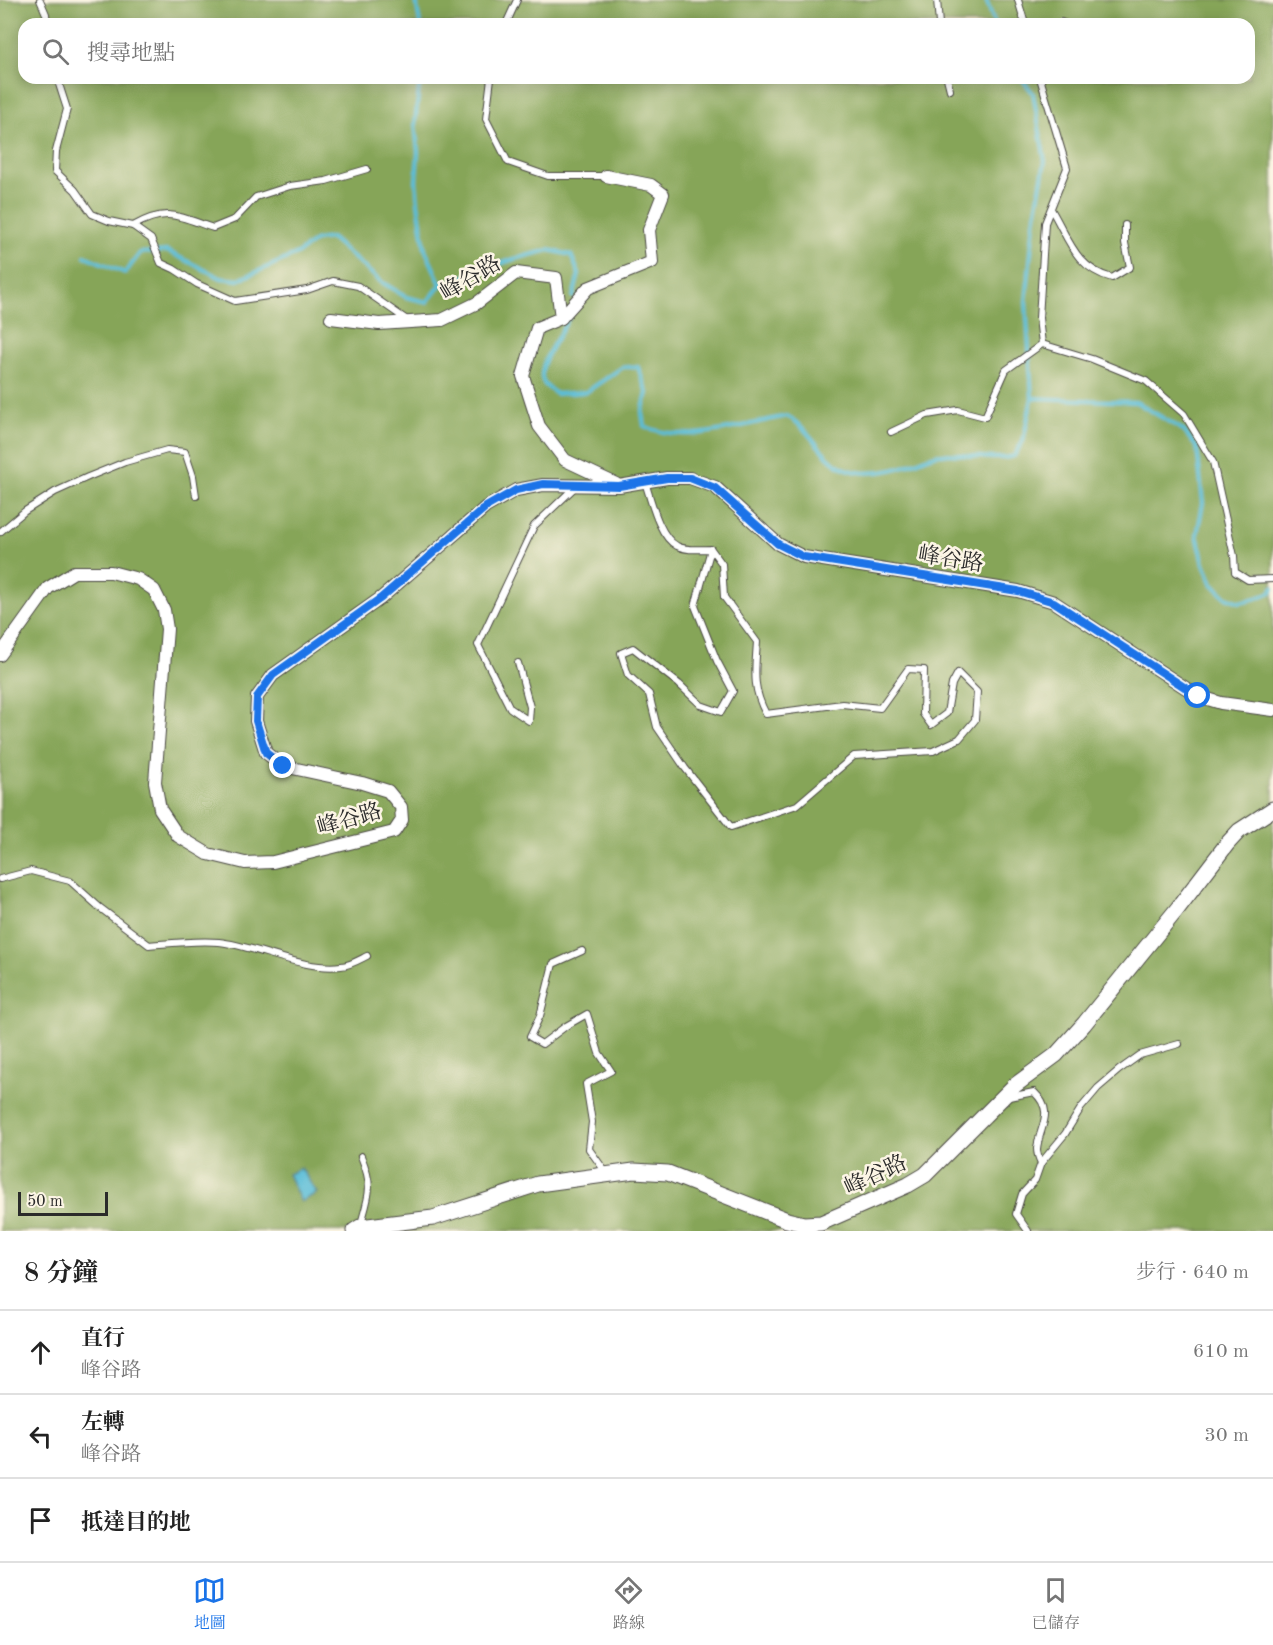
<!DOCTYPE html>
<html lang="zh-TW">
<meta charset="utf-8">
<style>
body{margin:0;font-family:"Old Standard TT","Noto Serif TC",serif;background:#f6f6f6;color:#222}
.scale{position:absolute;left:18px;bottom:15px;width:90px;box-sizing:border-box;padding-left:6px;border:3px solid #2b2b2b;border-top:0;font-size:16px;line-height:21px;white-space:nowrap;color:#2b2b2b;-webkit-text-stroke:4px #fcf5e5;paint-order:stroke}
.stop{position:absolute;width:18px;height:18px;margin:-14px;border:4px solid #1a73e8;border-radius:50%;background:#fff}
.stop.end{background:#1a73e8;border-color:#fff;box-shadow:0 2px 6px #0008}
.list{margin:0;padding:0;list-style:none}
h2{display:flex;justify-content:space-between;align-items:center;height:78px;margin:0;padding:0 24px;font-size:26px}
h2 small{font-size:20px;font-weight:400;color:#767676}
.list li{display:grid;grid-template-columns:39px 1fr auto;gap:18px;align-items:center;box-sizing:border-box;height:84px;padding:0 24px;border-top:2px solid #e0e0e0}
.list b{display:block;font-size:22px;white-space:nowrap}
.list p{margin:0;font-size:20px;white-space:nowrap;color:#767676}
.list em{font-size:20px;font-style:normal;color:#767676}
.icon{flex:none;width:33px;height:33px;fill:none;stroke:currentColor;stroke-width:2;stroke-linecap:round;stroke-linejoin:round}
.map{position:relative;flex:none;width:1273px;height:1231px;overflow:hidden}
.search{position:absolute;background:#fff;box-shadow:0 3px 15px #0003;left:18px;right:18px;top:18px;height:66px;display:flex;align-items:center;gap:15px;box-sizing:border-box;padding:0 21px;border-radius:18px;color:#767676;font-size:22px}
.sheet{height:330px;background:#fff}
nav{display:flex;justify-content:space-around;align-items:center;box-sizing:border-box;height:84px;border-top:2px solid #e0e0e0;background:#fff;font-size:16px;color:#767676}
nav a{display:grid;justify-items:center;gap:3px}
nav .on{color:#1a73e8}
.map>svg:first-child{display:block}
.forest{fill:#86a559;stroke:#586842;stroke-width:1.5;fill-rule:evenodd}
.water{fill:#5abdd8;stroke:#427482;stroke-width:1.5}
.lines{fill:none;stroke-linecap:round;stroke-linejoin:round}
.stream{stroke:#5abdd8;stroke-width:4}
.service-casing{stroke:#494742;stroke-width:8}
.minor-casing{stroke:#494742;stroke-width:14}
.tertiary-casing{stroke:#494742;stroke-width:17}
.service{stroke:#fff;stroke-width:6}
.minor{stroke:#fff;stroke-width:12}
.tertiary{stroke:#fff;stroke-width:15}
.route{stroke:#1a73e8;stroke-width:8}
.labels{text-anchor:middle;stroke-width:5;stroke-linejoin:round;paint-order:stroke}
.street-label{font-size:22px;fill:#2b2b2b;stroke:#fcf5e5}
</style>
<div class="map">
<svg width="1273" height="1231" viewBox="0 0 1273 1231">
<rect width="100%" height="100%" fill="#fcf5e5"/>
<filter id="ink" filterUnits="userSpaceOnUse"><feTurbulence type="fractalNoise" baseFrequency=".0167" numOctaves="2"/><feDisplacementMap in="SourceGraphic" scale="12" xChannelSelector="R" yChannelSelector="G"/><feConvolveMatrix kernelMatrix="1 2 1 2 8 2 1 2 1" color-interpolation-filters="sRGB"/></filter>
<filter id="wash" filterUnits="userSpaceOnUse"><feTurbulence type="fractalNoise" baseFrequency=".008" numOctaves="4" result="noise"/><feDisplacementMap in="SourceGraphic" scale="24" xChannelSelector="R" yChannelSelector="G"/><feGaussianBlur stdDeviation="1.35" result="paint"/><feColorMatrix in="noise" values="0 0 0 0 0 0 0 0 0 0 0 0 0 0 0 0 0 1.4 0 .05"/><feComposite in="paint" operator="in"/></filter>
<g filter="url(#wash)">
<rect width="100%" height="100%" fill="#f2e4c6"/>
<path class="forest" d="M0 0H1273V1231H0ZM24 24H1249V78H24Z"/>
<polygon class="water" points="301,1168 317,1193 301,1202 288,1174"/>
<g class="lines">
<g class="stream">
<polyline points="416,0 420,24"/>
<polyline points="986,0 995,24"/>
<polyline points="420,78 415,124 418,152 416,181 418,203 425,249 441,285 514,259 549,250 571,255 579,274 573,297"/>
<polyline points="1021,78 1033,93 1045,161 1034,222 1026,302 1032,398"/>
<polyline points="85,256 125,273 140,253 167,251 221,278 238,280 297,254 316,240 331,238 380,281 406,297 427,302 441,285"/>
<path d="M569 316C564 334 532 365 545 385 548 388 553 391 556 394L586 392 623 367H638L647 393 642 413 644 426C688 446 742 424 787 416 810 428 822 459 844 468 867 478 894 471 916 462 924 459 933 454 942 454 965 453 994 462 1014 456L1023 441 1032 398 1136 402 1183 430 1197 448 1203 503 1197 535 1204 564 1213 585 1226 597 1240 602 1257 598 1271 592 1273 588"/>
</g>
</g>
</g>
<g filter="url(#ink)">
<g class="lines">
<defs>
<g id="service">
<polyline points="40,0 46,14 47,24"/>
<polyline points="937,0 939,24"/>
<polyline points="1018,0 1025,24"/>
<polyline points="506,24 517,0"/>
<polyline points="1054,24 1061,22 1066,24"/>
<polyline points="57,78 67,109 56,151 55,171 75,190 92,214 109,221 133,226 151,239 161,263 174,269 197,284 235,301 307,290 333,281 358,286 407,320"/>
<polyline points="491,78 486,119 508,162 548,176 606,176"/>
<polyline points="947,78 950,90"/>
<polyline points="1040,78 1067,168 1045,223 1039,318 1042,344 1092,359 1146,381 1184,414 1213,462 1234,556 1235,572 1248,580 1273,579"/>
<path d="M1051 209C1069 239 1075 268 1112 278L1130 267 1125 243V225"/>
<path d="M133 226C167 207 178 216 213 228L235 219 256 197 290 186 326 181 367 169"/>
<polyline points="891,432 927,415 958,410 985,417 1006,370 1042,344"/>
<path d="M645 482C651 500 659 537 677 546 686 551 701 549 711 549L722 564 724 597 757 642C755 671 752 688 766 714L842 704 880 708 908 669 924 670 923 714 931 725 947 713 952 684 958 673 977 692 975 720 959 739 933 751 854 756 797 805 731 827 685 768 657 727 649 694 628 675 621 653 633 648 679 684 701 705 721 712 733 691 717 661 695 606 711 549"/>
<polyline points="0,532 25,511 55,492 88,477 125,462 167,450 185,452 193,476 196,496"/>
<polyline points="518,663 530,707 529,721 510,708 478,645 534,526 575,487"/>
<path d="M0 879 31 871 70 881 99 907 149 945C172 943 196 940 219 942 257 946 304 971 341 966 349 966 359 960 367 956"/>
<polyline points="582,951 553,964 540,1016 530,1037 542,1044 566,1026 587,1014 599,1053 611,1071 586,1084 592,1122 589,1149 607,1174"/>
<path d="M1009 1097 1034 1092C1056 1113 1039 1126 1037 1149 1037 1154 1039 1159 1041 1163L1065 1134 1081 1108 1098 1088 1119 1070 1140 1055 1179 1044"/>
<path d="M360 1227C369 1195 374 1188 361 1156"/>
<polyline points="1028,1231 1016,1214 1022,1194 1035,1180 1041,1163"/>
</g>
<g id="minor">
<polyline points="331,318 379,324 442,320 477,303 516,273 556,278 561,318 537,328 523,376 539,426 565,460 616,484"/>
<polyline points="561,318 588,288 652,262 649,230 663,194 651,185 606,176"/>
<polyline points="0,655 48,588 74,572 111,572 138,579 154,590 164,610 167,629 155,782 160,809 178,836 208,854 245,863 273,862 394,832 402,820 401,807 388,791 362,783 283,766 266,753 256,721 257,697 273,675 381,598 486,507 516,490 543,485 619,486 667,478 690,478 715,487 778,544 804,557 1018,591 1054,602 1198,696 1221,703 1273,710"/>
</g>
<polyline id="tertiary" points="354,1231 360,1227 433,1218 538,1184 634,1171 668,1173 787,1220 804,1224 821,1223 908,1185 925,1175 1014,1086 1056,1055 1084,1024 1178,908 1227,844 1239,831 1273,809"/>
</defs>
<use href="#service" class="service-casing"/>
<use href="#minor" class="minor-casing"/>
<use href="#tertiary" class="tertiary-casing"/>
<use href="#service" class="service"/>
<use href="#minor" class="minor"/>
<use href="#tertiary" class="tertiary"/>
</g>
</g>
<g class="lines" filter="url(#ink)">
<polyline class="route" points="283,766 266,753 256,721 257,697 273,675 381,598 486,507 516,490 543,484 619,486 667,478 690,478 715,488 778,544 804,557 1018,591 1054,602 1198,696"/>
</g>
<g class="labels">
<g class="street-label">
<text transform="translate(470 277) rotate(-31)" y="8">峰谷路</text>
<text transform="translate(951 558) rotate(9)" y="8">峰谷路</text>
<text transform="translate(349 818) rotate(-16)" y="8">峰谷路</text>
<text transform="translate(875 1174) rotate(-25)" y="8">峰谷路</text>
</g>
</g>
</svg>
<div class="scale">50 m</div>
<div class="stop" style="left:1198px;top:696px"></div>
<div class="stop end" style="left:283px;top:766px"></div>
<div class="search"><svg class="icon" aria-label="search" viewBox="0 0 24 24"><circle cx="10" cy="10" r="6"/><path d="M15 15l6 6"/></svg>搜尋地點</div>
</div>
<section class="sheet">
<h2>8 分鐘<small>步行 · 640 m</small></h2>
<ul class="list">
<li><svg class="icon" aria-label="ahead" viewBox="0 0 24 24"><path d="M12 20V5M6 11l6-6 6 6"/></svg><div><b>直行</b><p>峰谷路</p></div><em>610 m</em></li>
<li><svg class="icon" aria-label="left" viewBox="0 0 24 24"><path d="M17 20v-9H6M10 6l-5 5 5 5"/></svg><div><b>左轉</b><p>峰谷路</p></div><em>30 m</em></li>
<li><svg class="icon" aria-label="arrive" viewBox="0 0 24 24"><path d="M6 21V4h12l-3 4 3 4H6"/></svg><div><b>抵達目的地</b></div></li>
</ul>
</section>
<nav>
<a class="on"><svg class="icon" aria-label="map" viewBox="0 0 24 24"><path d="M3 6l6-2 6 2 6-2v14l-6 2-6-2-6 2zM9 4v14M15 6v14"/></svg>地圖</a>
<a><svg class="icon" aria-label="directions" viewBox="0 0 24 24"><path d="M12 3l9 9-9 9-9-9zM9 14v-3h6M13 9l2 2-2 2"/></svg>路線</a>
<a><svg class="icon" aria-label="saved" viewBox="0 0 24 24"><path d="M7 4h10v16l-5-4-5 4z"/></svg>已儲存</a>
</nav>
